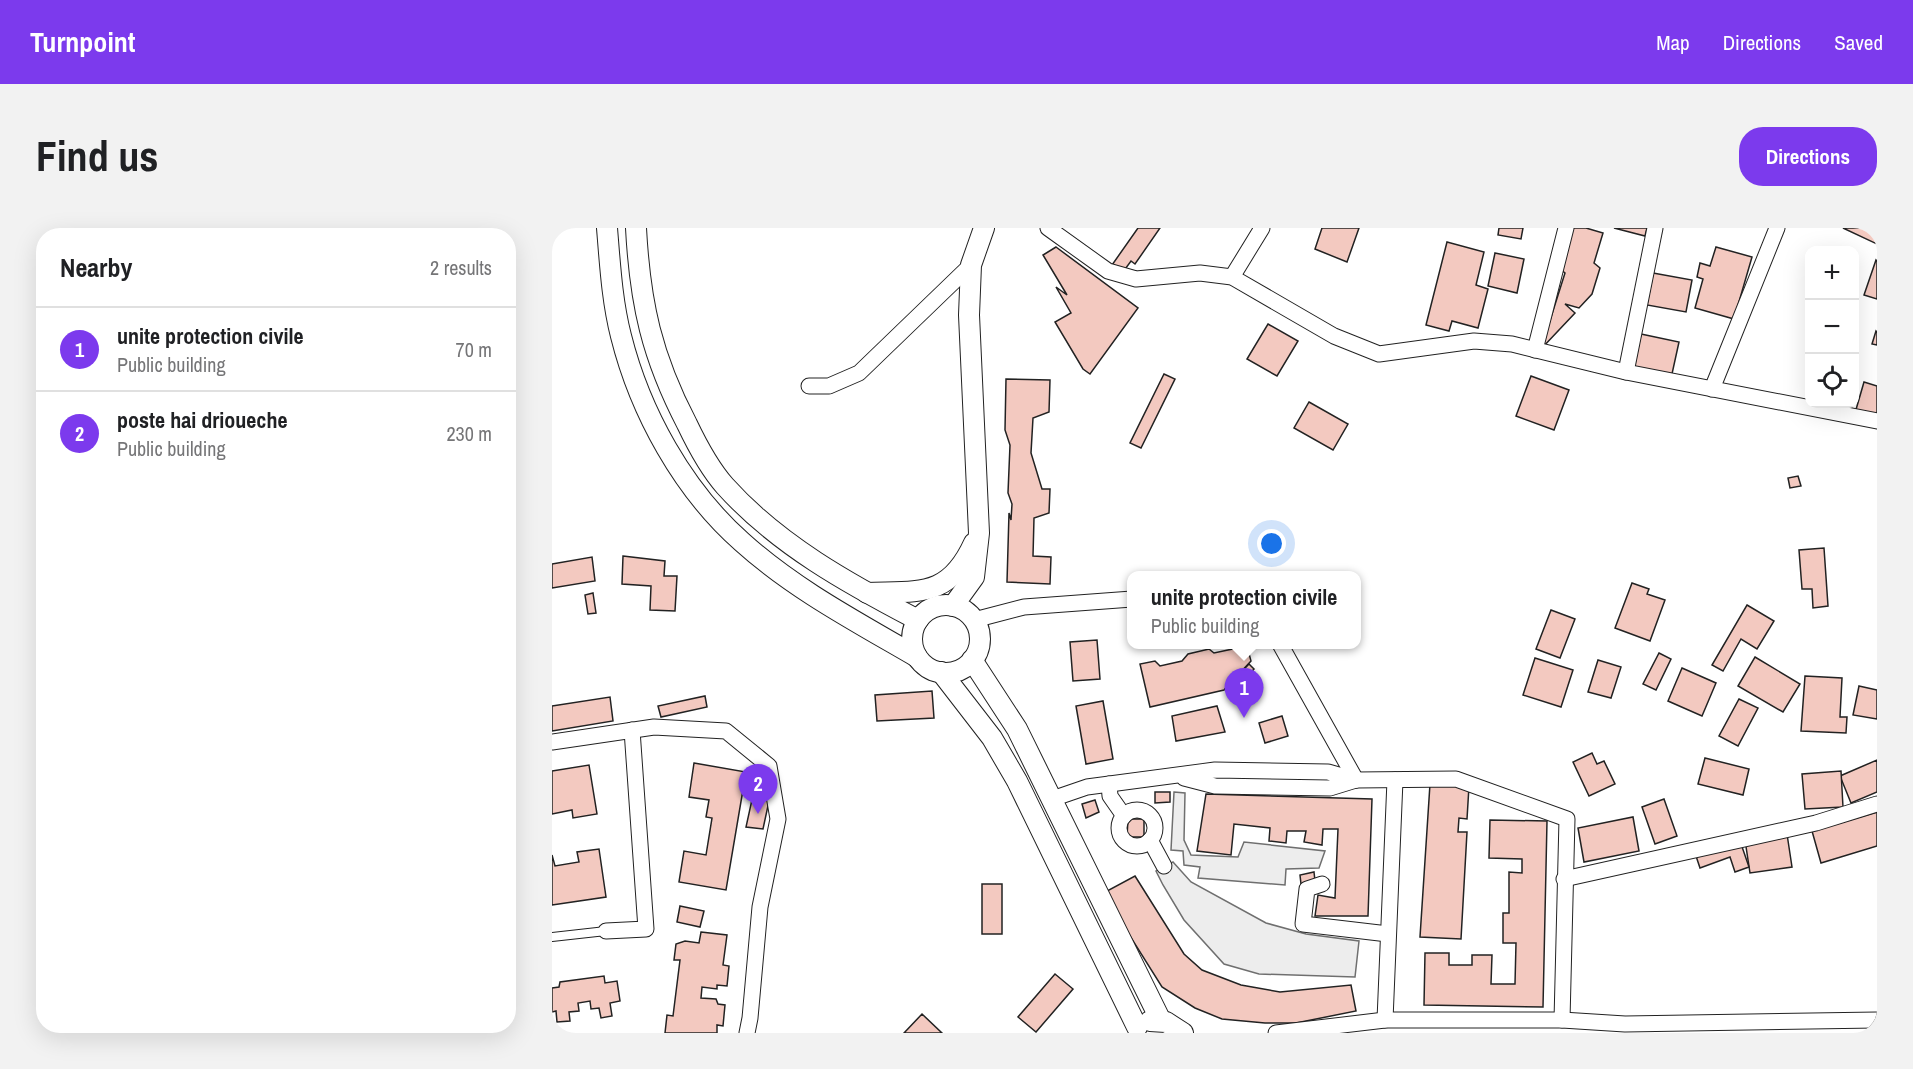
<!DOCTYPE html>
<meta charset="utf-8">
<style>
body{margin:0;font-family:"Archivo Narrow",sans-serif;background:#f2f2f2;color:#202124}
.controls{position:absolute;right:18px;top:18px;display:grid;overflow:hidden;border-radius:12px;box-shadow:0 6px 24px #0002}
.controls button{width:54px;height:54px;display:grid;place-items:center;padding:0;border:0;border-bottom:2px solid #e0e0e0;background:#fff;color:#202124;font:30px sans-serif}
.you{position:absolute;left:720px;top:316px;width:21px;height:21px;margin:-15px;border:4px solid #fff;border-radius:50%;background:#1a73e8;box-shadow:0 0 0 9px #1a73e833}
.badge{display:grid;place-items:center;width:39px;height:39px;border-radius:50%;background:#7c3aed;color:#fff;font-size:20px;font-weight:700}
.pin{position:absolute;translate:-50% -50px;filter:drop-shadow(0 2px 3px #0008)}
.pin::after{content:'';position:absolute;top:32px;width:21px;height:18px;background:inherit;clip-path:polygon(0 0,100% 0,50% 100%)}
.popup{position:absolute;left:575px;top:343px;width:234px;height:78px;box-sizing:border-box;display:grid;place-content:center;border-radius:12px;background:#fff;filter:drop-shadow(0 2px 4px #0005);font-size:20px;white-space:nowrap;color:#757577}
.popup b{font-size:22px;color:#202124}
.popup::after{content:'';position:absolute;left:50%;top:100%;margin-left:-12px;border:12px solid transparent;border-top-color:#fff}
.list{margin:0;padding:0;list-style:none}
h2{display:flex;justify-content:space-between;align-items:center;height:78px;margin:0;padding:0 24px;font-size:26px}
h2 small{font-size:20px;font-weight:400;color:#757577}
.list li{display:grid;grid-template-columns:39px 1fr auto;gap:18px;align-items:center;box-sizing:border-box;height:84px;padding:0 24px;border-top:2px solid #e0e0e0}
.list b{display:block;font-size:22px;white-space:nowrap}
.list p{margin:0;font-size:20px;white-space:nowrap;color:#757577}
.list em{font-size:20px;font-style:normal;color:#757577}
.icon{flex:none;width:33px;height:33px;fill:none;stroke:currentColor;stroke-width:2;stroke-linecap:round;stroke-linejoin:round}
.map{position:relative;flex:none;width:1325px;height:805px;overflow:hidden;border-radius:24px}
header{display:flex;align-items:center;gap:36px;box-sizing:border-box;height:84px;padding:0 30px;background:#7c3aed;color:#fff}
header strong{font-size:28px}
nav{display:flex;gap:33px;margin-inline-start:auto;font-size:21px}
.intro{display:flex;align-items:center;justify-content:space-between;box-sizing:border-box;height:144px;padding:0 36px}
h1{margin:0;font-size:42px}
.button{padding:15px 27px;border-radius:24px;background:#7c3aed;color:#fff;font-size:21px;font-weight:700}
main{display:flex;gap:36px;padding:0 36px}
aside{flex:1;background:#fff;border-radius:24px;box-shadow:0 6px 24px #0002}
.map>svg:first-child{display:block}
.parking{fill:#ededed;stroke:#6f6f6f;stroke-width:1.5}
.building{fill:#f3c9c0;stroke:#222;stroke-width:1.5}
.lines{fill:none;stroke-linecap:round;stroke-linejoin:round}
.service-casing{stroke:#222;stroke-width:10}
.minor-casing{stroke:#222;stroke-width:17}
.tertiary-casing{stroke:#222;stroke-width:22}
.service{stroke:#fff;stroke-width:8}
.minor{stroke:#fff;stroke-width:15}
.tertiary{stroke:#fff;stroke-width:20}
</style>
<header>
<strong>Turnpoint</strong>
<nav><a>Map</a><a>Directions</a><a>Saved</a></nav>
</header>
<div class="intro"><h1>Find us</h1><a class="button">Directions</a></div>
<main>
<aside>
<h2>Nearby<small>2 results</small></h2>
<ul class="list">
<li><span class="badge">1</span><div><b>unite protection civile</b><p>Public building</p></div><em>70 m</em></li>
<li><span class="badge">2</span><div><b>poste hai drioueche</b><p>Public building</p></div><em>230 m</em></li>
</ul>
</aside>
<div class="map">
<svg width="1325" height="805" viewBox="0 0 1325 805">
<rect width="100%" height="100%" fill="#fff"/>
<g class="parking">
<polygon points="622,564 633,565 632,612 639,627 686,629 692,614 773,623 767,640 734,641 733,657 646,650 648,639 632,637 631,623 619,622"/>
<polygon points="621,634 639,654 714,695 754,706 807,713 803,749 707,746 672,736 632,692 611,657 604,643"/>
</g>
<g class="building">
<polygon points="586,0 608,0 583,36 579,33 571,44 560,37"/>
<polygon points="770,0 807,0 795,34 763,21"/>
<polygon points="947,0 971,0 969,11 946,7"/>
<polygon points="1019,0 1034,0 1051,5 1042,35 1048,40 1040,66 1027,80 1013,76 1023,85 989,121 1013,45 1007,40"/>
<polygon points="1062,0 1095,0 1093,8"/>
<polygon points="1291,0 1325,0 1325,16"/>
<polygon points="895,14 932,24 924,57 936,61 926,100 900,93 897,103 874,97"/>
<polygon points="504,19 586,80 538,146 531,141 503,94 519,85 504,59 515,67 491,27"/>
<polygon points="1164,19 1200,29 1182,91 1143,80 1151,51 1145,49 1148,35 1158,38"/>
<polygon points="943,25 972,31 965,65 936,58"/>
<polygon points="1324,32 1325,33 1325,71 1312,67"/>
<polygon points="1101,45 1140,52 1134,84 1095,77"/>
<polygon points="716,96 746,113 725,148 695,131"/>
<polygon points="1324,103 1325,104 1325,117 1320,116"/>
<polygon points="1089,106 1127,114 1120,146 1082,141"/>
<polygon points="612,146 623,151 589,220 578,215"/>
<polygon points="979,148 1017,162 1002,202 964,188"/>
<polygon points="454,151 498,152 497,184 481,190 479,225 490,261 498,261 497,285 482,290 481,328 499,329 498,356 455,354 457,285 459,292 460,276 456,265 458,217 453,202"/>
<polygon points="1312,154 1325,158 1325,191 1303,185"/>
<polygon points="757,174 796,196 781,222 742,200"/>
<polygon points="1246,248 1249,258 1238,260 1236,250"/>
<polygon points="1272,320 1276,378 1261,380 1260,361 1250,361 1247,322"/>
<polygon points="71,328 113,333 112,348 125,348 123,383 98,382 99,358 70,356"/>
<polygon points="40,329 43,353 0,360 0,336"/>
<polygon points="1080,355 1097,361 1095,366 1113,372 1098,413 1063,400"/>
<polygon points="41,365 44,385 36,386 33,367"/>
<polygon points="1195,377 1222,393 1205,421 1189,411 1171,443 1160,437"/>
<polygon points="999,382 1023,391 1008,430 984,421"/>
<polygon points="545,412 548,451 521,453 518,414"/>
<polygon points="695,418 699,433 672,462 598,479 588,436 603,433 608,438 630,433 636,426 657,421 662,425"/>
<polygon points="1107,425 1119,431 1104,462 1091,456"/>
<polygon points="1203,429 1248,456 1231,484 1186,458"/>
<polygon points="983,430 1021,442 1009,479 971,467"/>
<polygon points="1046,432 1069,439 1059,470 1036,464"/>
<polygon points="697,436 702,441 694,450 702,458 687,474 673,461"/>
<polygon points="1130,440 1164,455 1150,488 1116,473"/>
<polygon points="1253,448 1290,450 1288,489 1295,489 1294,505 1249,503"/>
<polygon points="1307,458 1325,462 1325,491 1301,487"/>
<polygon points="380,463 382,490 325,493 323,467"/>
<polygon points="153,468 155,479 109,489 106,478"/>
<polygon points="58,469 61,493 0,503 0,478"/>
<polygon points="1187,471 1206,480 1186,518 1167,508"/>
<polygon points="551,473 561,531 534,536 524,478"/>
<polygon points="665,478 673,504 624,513 620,488"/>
<polygon points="730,488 736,508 713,515 707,495"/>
<polygon points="1040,525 1045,536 1052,533 1063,556 1037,568 1021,534"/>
<polygon points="1153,530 1197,541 1191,567 1146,556"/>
<polygon points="1325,532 1325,564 1299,575 1288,548"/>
<polygon points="142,535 194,544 174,662 127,654 132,623 154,627 160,590 154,589 157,572 137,569"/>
<polygon points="37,537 45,586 21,590 20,582 0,586 0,543"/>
<polygon points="1289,543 1291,579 1253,581 1250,546"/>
<polygon points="878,556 917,558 915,591 907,590 906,604 915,604 909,711 868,709"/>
<polygon points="603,564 618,564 618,574 603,575"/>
<polygon points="654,566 820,571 816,688 763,688 766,667 783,670 786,601 771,601 770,617 752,614 754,603 735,603 734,615 717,613 718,600 682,596 679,627 645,623"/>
<polygon points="201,567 217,573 211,601 194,599"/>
<polygon points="1112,571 1125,608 1103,616 1090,579"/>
<polygon points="543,572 547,584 534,590 530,576"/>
<polygon points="1325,584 1325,618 1269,635 1260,603"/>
<polygon points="1081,589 1087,623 1032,634 1026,600"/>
<polygon points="576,591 592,591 592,609 575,609"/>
<polygon points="938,592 995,593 991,779 872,777 873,725 897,725 897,737 920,737 920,727 940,727 939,756 963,756 964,715 951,715 951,685 957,685 957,644 970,645 970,631 937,630"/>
<polygon points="1235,606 1240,639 1198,645 1193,612"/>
<polygon points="1187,610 1197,639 1183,644 1178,629 1148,640 1143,625"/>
<polygon points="47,621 54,669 0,677 0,627 3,638 27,634 25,624"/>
<polygon points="762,644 763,653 749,656 748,647"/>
<polygon points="583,648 632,726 650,742 689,757 728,764 799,757 804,783 744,795 713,795 670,791 643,780 610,759 571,697 555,663"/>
<rect x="430" y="656" width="20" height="50"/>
<polygon points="128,678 152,683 148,699 125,694"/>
<polygon points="149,704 175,707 171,737 177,738 175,758 165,757 165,761 150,759 149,770 164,771 166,776 173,777 171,798 165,797 165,805 113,805 115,787 121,788 128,732 122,732 124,716 133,713 147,715"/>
<polygon points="503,746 521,761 484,804 466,789"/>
<polygon points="52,748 53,755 65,753 68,773 58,775 60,788 49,790 47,780 39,781 38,773 26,775 27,783 17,784 18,793 5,794 4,783 0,784 0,760 7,759 8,754"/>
<polygon points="370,786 390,805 352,805"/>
</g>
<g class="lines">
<defs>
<polyline id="service" points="0,709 54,703"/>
<g id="minor">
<polyline points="496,0 556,43 584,51 648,45 680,49 782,108 827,126 922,113 960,116 1074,144 1325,193"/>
<polyline points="680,49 710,0"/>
<polyline points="983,122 1014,0"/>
<polyline points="1074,144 1103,0"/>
<polyline points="257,158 277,158 307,145 419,37"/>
<polyline points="1160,161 1225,0"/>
<polyline points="422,392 472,379 580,371"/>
<polyline points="728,416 804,552"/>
<polyline points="0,514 102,499 174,503 217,538 226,591 208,679 198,790 195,805"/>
<polyline points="632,550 663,558 778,560 804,552"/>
<polyline points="557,556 558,568 572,588"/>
<polyline points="500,571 535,559 663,542 776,544 804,552 904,551 1015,591 1010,792"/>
<circle cx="585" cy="600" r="18"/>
<polyline points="598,612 612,638"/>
<polyline points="1012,651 1264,595 1325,576"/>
<polyline points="770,656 755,661 751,696 836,706"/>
<polyline points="54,703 94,701 80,502"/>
<polyline points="833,792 843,552"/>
<polyline points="724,805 833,792 1010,792 1073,796 1325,792"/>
</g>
<g id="tertiary">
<path d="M55 0C58 36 60 73 69 108 88 184 131 262 190 314 242 361 305 394 365 429"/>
<path d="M84 0C88 76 100 129 135 196 145 217 157 240 173 258 226 317 297 356 366 392"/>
<path d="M315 365C368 363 397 370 422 315"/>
<circle cx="394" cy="411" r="34"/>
<polyline points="401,378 422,349 427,305 417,87 419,37 432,0"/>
<polyline points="420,432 465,501 609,793"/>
<polyline points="389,444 440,510 465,553 585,799"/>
<polyline points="598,793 614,794 631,805"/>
</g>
</defs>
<use href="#service" class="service-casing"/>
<use href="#minor" class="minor-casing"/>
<use href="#tertiary" class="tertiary-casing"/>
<use href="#service" class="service"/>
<use href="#minor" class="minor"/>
<use href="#tertiary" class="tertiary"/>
</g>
</svg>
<div class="controls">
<button>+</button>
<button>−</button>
<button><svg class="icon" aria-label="locate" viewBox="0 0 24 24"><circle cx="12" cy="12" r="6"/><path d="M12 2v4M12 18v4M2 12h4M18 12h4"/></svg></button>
</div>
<div class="you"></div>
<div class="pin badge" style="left:692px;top:490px">1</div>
<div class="popup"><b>unite protection civile</b>Public building</div>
<div class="pin badge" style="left:206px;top:586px">2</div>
</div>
</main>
